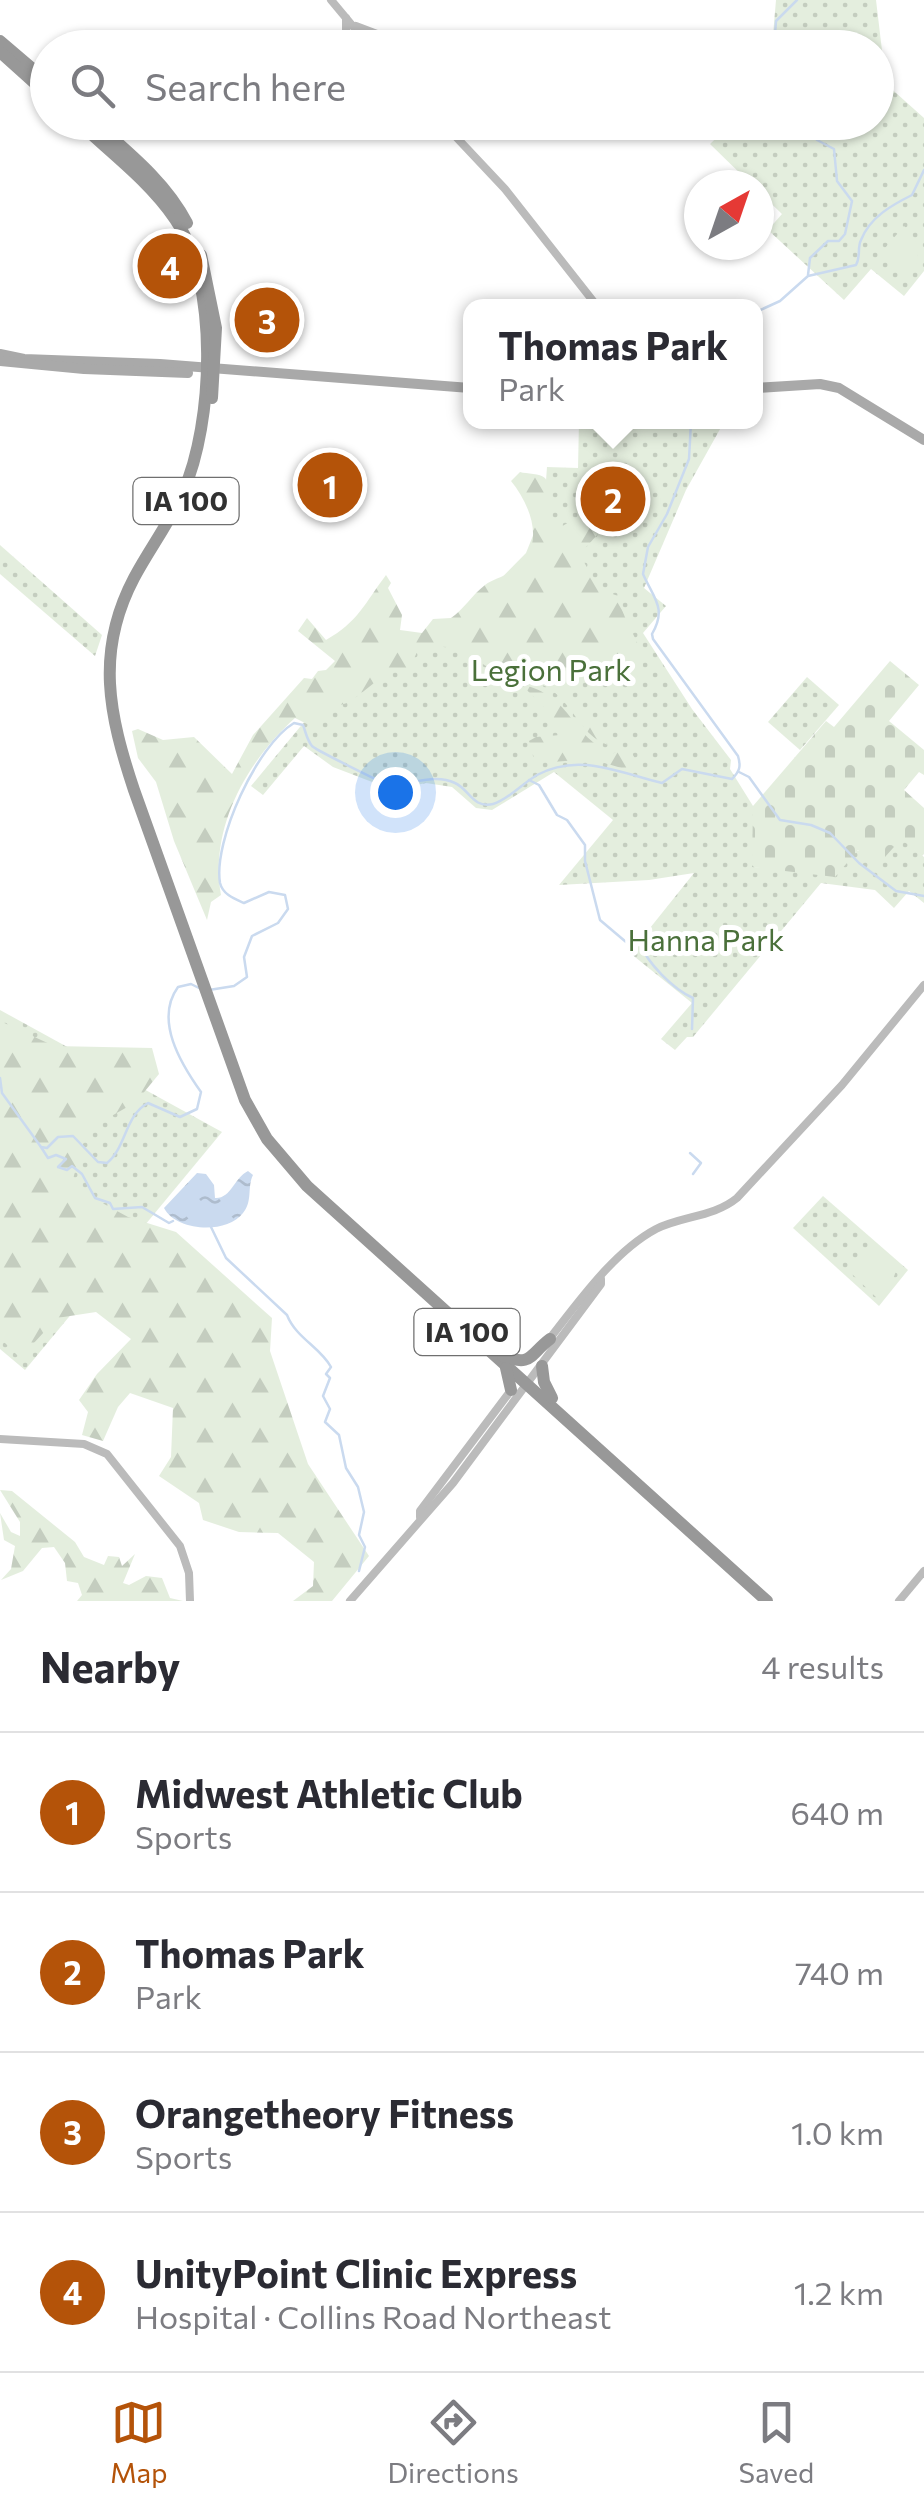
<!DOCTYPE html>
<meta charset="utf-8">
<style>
body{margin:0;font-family:Commissioner,sans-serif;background:#f2f2f3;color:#2b2b33}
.compass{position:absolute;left:684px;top:170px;width:90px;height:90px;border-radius:50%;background:#fff;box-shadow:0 2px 8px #0004;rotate:40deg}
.you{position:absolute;left:395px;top:792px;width:35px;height:35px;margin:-25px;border:8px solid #fff;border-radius:50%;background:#1a73e8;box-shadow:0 0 0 15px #1a73e833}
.badge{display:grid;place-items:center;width:65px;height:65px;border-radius:50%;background:#b45309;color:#fff;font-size:32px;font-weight:700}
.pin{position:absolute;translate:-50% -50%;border:5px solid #fff;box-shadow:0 2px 10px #0006}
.popup{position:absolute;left:463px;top:299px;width:300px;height:130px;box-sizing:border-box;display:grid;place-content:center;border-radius:20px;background:#fff;filter:drop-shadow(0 2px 8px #0005);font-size:32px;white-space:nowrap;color:#7c7c81}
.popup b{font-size:38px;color:#2b2b33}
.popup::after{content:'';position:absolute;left:50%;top:100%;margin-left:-20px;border:20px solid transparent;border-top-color:#fff}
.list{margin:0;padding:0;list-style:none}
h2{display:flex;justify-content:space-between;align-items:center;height:130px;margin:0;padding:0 40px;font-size:42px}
h2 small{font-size:32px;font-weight:400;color:#7c7c81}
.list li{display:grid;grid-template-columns:65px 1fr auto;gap:30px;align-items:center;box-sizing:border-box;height:160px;padding:0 40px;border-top:2px solid #e1e1e2}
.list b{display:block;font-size:38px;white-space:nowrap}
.list p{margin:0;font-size:32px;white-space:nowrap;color:#7c7c81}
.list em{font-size:32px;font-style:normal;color:#7c7c81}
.icon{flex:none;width:55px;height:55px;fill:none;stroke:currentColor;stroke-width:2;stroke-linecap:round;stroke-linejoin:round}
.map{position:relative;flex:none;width:924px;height:1601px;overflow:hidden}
.search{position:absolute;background:#fff;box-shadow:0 2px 8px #0004;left:30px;right:30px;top:30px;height:110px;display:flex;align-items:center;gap:25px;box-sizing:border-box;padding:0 35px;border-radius:55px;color:#7c7c81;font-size:38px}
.sheet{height:770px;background:#fff}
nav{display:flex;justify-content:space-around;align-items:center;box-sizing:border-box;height:140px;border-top:2px solid #e1e1e2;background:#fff;font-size:28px;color:#7c7c81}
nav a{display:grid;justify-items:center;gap:5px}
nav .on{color:#b45309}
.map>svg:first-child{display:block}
.green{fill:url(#green-dots)}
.forest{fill:url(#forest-firs)}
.cemetery{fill:url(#cemetery-stones)}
.pitch{fill:#e4eede}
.water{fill:url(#water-ripples)}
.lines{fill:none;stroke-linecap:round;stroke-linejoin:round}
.stream{stroke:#cadaef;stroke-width:2.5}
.secondary{stroke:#bbb;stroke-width:8}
.primary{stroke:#a9a9a9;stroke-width:10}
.highway{stroke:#989898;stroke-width:12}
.labels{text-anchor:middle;stroke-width:10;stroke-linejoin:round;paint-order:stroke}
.shield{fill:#fff;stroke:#6f6f6f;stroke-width:2.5}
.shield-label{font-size:28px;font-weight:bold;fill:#313131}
.park-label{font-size:30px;fill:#4a703a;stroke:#fff}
</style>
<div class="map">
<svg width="924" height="1601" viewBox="0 0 924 1601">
<defs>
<pattern id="green-dots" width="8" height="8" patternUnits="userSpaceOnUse" patternTransform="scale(2.5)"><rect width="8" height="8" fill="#e4eede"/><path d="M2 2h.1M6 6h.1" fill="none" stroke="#c4cdbf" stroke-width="1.8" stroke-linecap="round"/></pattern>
<pattern id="forest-firs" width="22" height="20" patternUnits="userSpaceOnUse" patternTransform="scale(2.5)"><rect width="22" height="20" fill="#e4eede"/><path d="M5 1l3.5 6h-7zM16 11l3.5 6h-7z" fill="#c4cdbf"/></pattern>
<pattern id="cemetery-stones" width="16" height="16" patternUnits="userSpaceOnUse" patternTransform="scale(2.5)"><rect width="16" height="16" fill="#e4eede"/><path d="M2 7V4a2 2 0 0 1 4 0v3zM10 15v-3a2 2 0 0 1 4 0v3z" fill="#c4cdbf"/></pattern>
<pattern id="water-ripples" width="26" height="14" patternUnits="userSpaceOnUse" patternTransform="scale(2.5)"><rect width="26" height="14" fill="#cadaef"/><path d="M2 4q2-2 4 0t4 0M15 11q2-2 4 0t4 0" fill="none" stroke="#aebccd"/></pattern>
</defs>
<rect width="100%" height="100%" fill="#fff"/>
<g class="green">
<polygon points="776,0 876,0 886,84 924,118 924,271 904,296 871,269 844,300 768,230 782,214 759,192 759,185 752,185 710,144 732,123 876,122 876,48 772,47"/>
<polygon points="579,422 724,422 686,490 644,588 666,606 643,633 692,709 731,760 730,769 753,806 753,867 792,870 901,838 924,857 924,903 909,891 894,908 875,890 821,883 693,1037 687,1037 675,1050 661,1039 692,1003 630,953 694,873 649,880 559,885 613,820 554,772 492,810 476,808 452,787 426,783 397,789 380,785 333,767 304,746 263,795 251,786 378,633 444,636 526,553 544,508 547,467 578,468"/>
<polygon points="0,545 102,635 95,656 0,574"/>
<polygon points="807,677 839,705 800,750 768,722"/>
<polygon points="0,1010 222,1132 25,1370 0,1349"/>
<polygon points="823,1196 908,1270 879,1306 793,1228"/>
</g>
<g class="forest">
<path d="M520 472C527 474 540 473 545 478 554 489 544 511 559 528L585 513H599L597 535 580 554C589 572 599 592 619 596 624 629 644 640 643 672L628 684C603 679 591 671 570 688L573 704 608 745C582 736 575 709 554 692 542 681 525 682 510 677 473 667 465 634 417 652L409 670 393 668 350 702 331 708 313 727 295 718C247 761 209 828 221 895L211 902 207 920 174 841 156 782 138 758 132 731 138 729 163 740 194 737 232 774 253 735 304 678 312 679 318 671 326 670 335 661 298 631 307 618 326 640C358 622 365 603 386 575L391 583 388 588 402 615 400 630 422 633 433 619 451 618C464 609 472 595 485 585 493 579 504 577 513 571 547 548 532 507 511 481Z"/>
<path d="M521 684C573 697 567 731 611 754L625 749 631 751 634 757 625 759 635 772 591 759 552 762 534 758 529 741 536 737 561 735 560 724Z"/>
<polygon points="0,1021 54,1046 152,1048 159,1074 136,1102 87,1130 71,1186 128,1217 176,1232 272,1318 270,1351 308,1464 369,1556 332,1601 293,1601 313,1586 314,1562 278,1533 239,1532 203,1520 199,1503 159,1476 171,1457 173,1408 130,1393 118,1407 103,1441 82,1435 88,1412 79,1400 97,1374 131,1339 96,1312 57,1318 20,1358 0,1338"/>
<polygon points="0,1490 12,1491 75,1542 84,1557 104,1565 108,1556 119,1557 122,1566 135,1554 123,1583 129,1585 146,1576 162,1578 170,1598 183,1601 77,1601 82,1595 78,1583 67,1581 65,1563 54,1547 42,1548 23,1571 1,1580 11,1569 15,1546 4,1540 0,1513 11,1532 20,1536 20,1522"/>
</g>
<polygon class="cemetery" points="890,661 919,685 889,721 924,750 924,775 919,772 904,790 924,808 924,854 922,856 901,839 877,866 858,850 835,877 752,867 753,806 826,721 834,727"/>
<g class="pitch">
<path d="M904 226C923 243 921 260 908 281L879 255Z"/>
<polygon points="874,1246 888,1258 896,1271 890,1288 880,1301 852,1274"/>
</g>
<path class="water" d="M248 1171 253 1175C247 1187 253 1201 243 1213 226 1235 176 1231 164 1208L197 1173 206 1174 214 1185 215 1198C231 1199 234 1178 248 1171Z"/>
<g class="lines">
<g class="stream">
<polyline points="774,48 776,21 797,0"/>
<polyline points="801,122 817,140 834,149 837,181 852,201 845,234 839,241 828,241 810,258 808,275"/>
<path d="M756 312 780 301 808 276 856 265C861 256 857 248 861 240 870 217 892 205 912 195L924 170"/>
<polyline points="739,772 749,777 780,820 811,825 830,833 859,863 896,891 924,896"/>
<path d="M529 780 539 785 557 815 567 820 585 845V861L600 920 626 942 640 943C647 963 673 989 693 998L692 1029"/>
<path d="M209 990 234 986 247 977 244 957 252 936 278 923 288 909 285 895 269 892 244 903C235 899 223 895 220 883 213 841 257 745 294 723L303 725C306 733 307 740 312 746 316 750 382 783 387 784 410 787 432 772 455 783 469 789 473 809 493 804 508 800 523 783 537 775 579 752 620 773 662 783L682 769 732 779C740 771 741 766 738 756L653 639 652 634C667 608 654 599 643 574L648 547 667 514 689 459 691 422"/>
<path d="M0 1078 2 1093 41 1147 47 1148 58 1137 73 1136 98 1162 107 1163C126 1148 125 1115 148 1103L180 1117 197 1109 201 1092C181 1064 154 1020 178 987L191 984 201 989"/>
<polyline points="41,1147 48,1158 56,1155 66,1159 58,1167 67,1170 72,1166 82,1174 95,1198 110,1203 113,1209 142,1207 169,1223 173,1221"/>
<polyline points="690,1153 701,1163 693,1174"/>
<path d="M211 1227 226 1258 287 1315C296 1338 320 1347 331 1367L326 1374 330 1378 323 1396 330 1409 325 1422 339 1435 346 1468 358 1487 364 1512 359 1535 365 1547 359 1571"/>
</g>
<g class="secondary">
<polyline points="331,0 371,48"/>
<polyline points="356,26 385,37"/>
<polyline points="342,37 346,31 346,18"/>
<polyline points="442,122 505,189 597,306"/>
<path d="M547 1342C577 1304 613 1252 656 1229 682 1216 714 1217 737 1198L842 1085 924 985"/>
<polyline points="0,1439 84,1444 107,1454 180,1546 189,1573 190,1601"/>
<polyline points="420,1517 420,1511 512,1389"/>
<polyline points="350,1601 453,1483 601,1284 601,1279"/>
<polyline points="899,1601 924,1571"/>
</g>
<g class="primary">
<polyline points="0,354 24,359 160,364 470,388"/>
<polyline points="0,361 84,369 188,373"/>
<polyline points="756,388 820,384 839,388 924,440"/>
</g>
<g class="highway">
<polyline points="0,41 48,82"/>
<polyline points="0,52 48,95"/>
<path d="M78 122C111 153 149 181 175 219 219 282 214 423 183 492 170 522 150 548 134 578 95 652 109 715 134 790L245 1100 267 1139 307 1186 767 1601"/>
<path d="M94 122C128 152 166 182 187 223"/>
<polyline points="201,255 216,328 212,398"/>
<path d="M503 1356C532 1367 529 1355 550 1339"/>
<polyline points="542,1366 544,1382 552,1398"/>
<polyline points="506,1368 511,1390"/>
</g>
</g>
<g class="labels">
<g class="shield">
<rect x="133.5" y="478" width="105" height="46" rx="8"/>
<rect x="414.5" y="1309" width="105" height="46" rx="8"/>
</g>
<g class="shield-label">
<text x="186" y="511">IA 100</text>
<text x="467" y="1342">IA 100</text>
</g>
<g class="park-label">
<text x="551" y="681">Legion Park</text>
<text x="706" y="951">Hanna Park</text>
</g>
</g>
</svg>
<svg class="compass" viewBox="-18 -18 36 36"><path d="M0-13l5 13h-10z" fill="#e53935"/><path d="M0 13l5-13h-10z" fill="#7c7c81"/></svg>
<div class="you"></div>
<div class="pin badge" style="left:330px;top:485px">1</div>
<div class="pin badge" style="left:613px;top:499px">2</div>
<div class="popup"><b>Thomas Park</b>Park</div>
<div class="pin badge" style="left:267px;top:320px">3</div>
<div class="pin badge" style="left:170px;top:266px">4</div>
<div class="search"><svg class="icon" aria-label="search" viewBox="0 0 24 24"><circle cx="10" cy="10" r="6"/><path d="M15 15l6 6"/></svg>Search here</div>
</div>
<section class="sheet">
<h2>Nearby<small>4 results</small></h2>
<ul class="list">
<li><span class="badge">1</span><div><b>Midwest Athletic Club</b><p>Sports</p></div><em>640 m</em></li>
<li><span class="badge">2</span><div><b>Thomas Park</b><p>Park</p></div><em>740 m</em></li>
<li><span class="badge">3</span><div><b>Orangetheory Fitness</b><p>Sports</p></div><em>1.0 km</em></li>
<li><span class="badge">4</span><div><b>UnityPoint Clinic Express</b><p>Hospital · Collins Road Northeast</p></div><em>1.2 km</em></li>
</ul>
</section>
<nav>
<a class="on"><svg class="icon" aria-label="map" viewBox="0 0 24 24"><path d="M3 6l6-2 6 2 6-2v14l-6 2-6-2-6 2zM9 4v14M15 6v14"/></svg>Map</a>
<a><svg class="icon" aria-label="directions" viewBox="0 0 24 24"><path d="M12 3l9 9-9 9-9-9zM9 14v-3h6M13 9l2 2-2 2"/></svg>Directions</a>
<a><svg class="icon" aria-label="saved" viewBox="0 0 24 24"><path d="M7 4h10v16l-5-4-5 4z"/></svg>Saved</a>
</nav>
